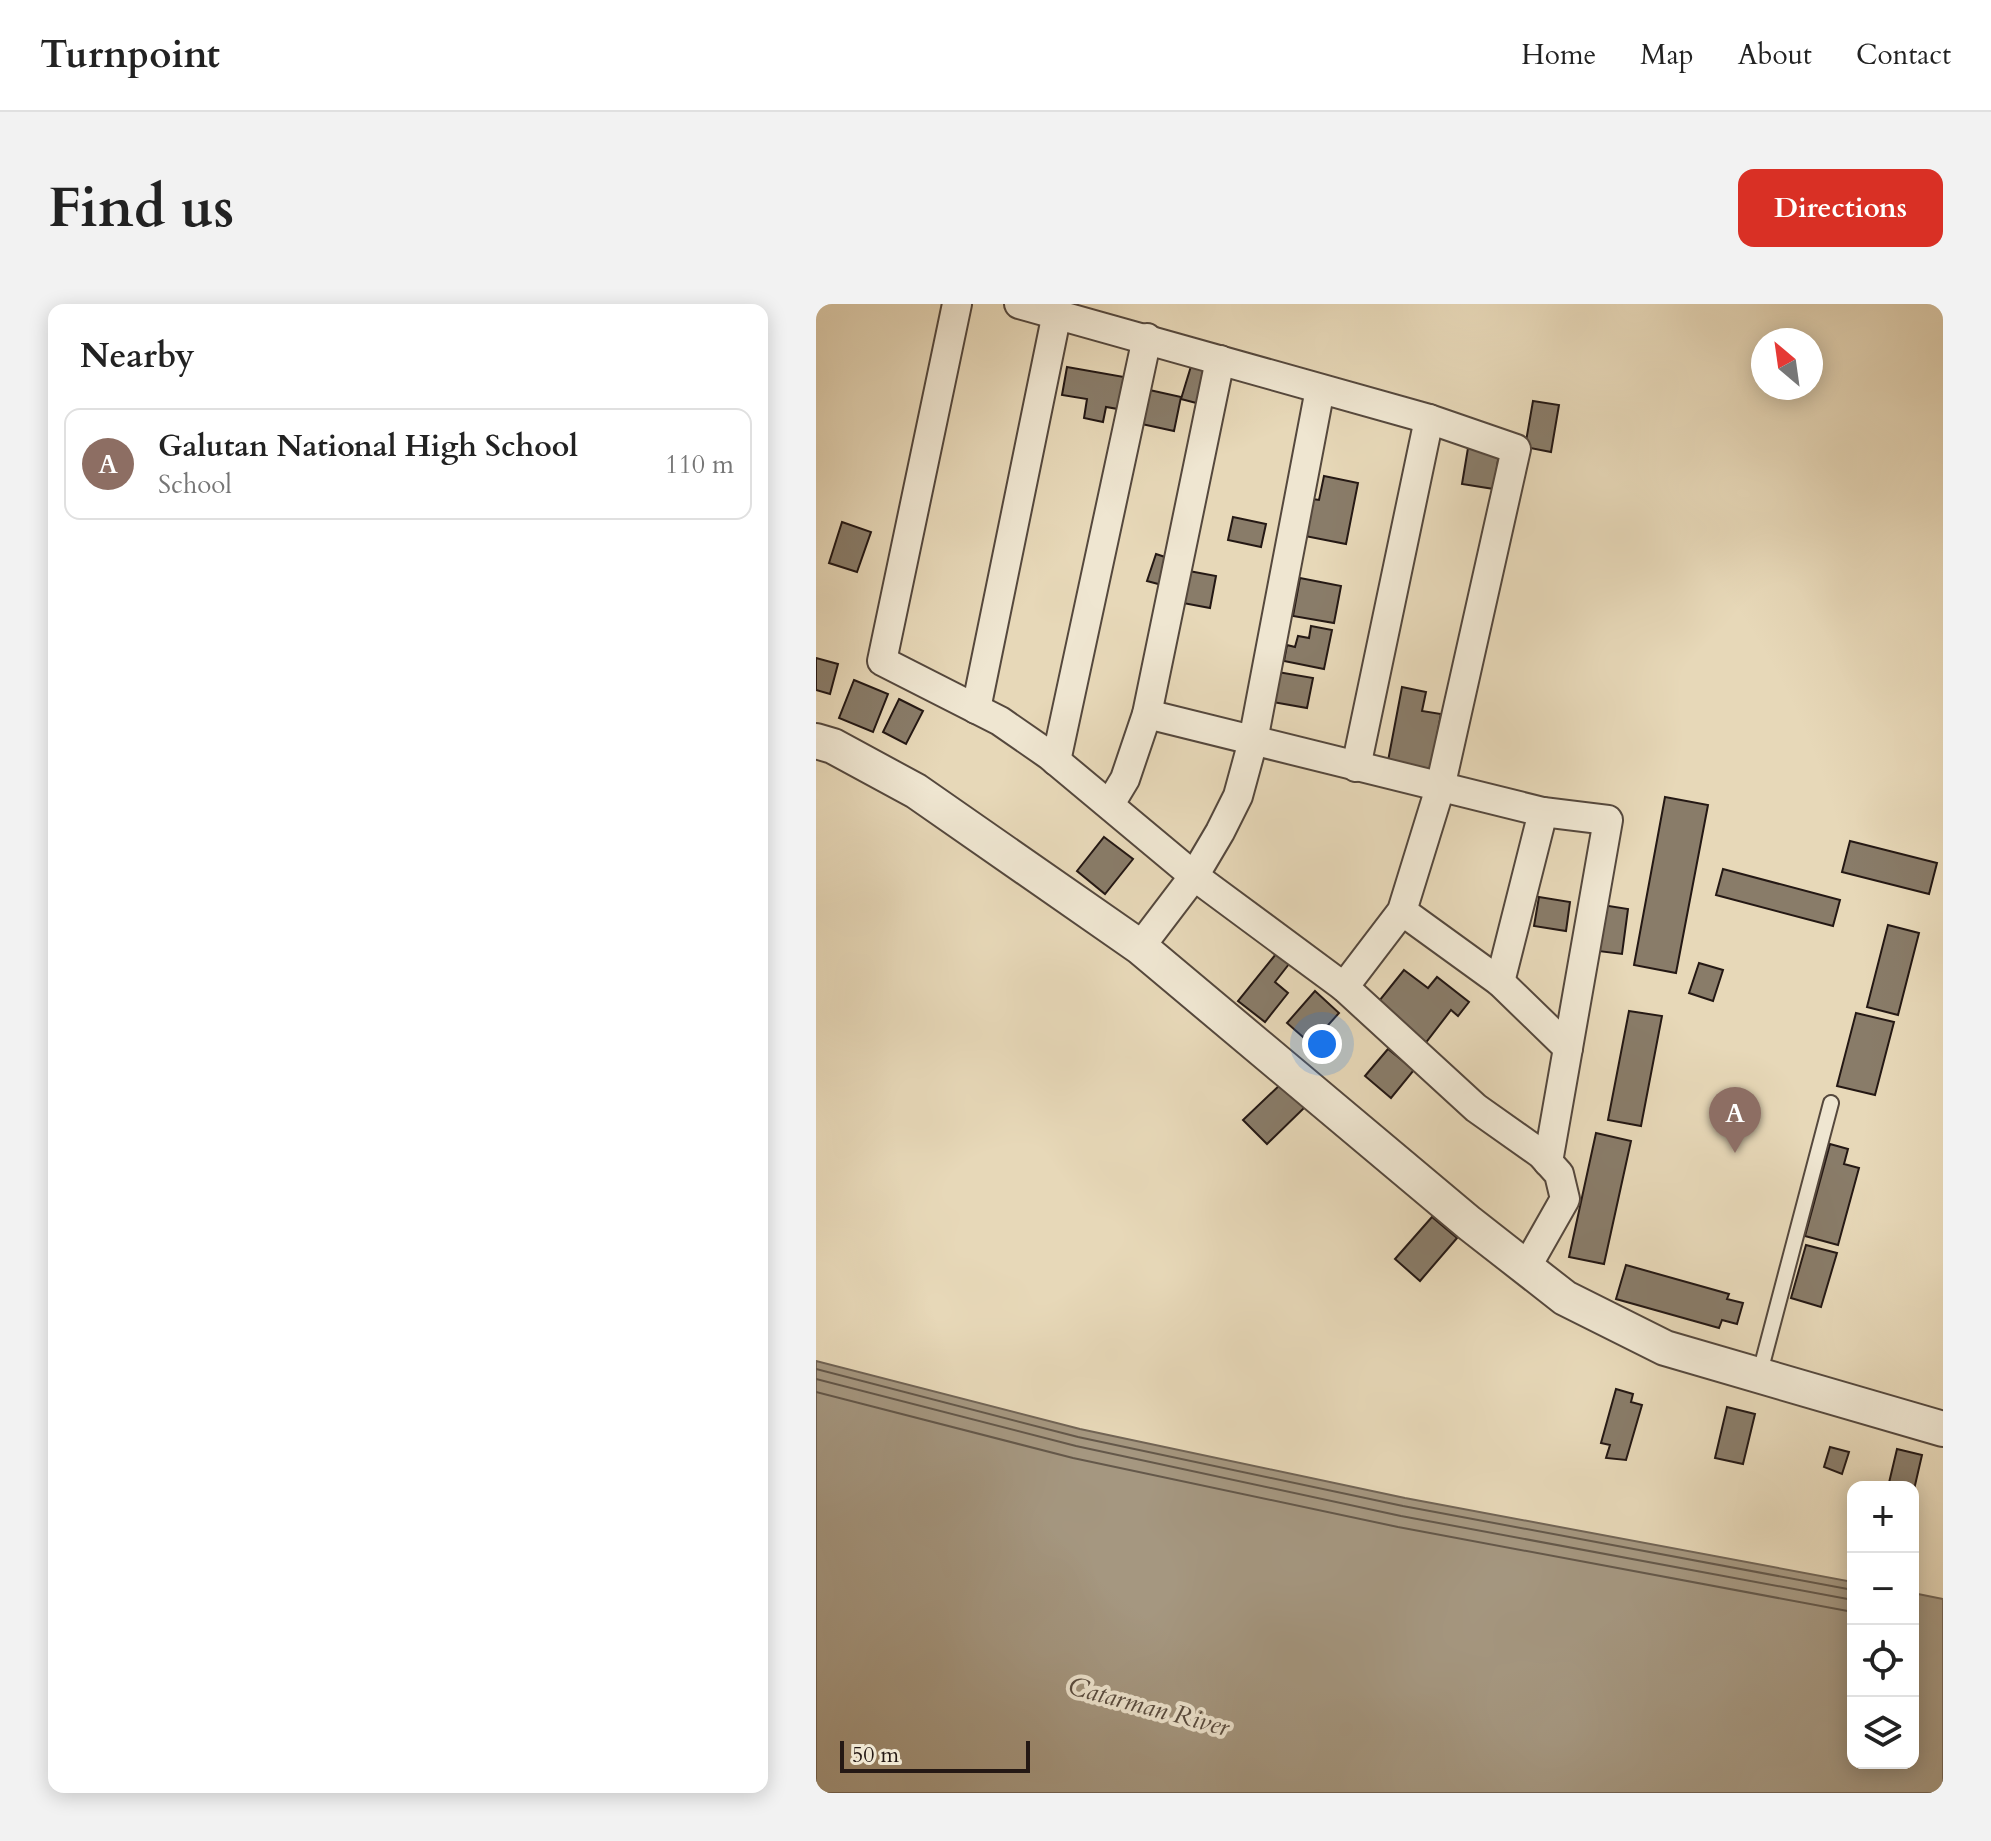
<!DOCTYPE html>
<meta charset="utf-8">
<style>
body{margin:0;font-family:Cardo,serif;background:#f2f2f2;color:#222}
.controls{position:absolute;right:24px;bottom:24px;display:grid;overflow:hidden;border-radius:16px;box-shadow:0 4px 20px #0003}
.controls button{width:72px;height:72px;display:grid;place-items:center;padding:0;border:0;border-bottom:2px solid #e0e0e0;background:#fff;color:#222;font:40px sans-serif}
.compass{position:absolute;left:935px;top:24px;width:72px;height:72px;border-radius:50%;background:#fff;box-shadow:0 4px 20px #0003;rotate:331deg}
.scale{position:absolute;left:24px;bottom:20px;width:190px;box-sizing:border-box;padding-left:8px;border:4px solid #241814;border-top:0;font-size:22px;line-height:28px;white-space:nowrap;color:#241814;-webkit-text-stroke:6px #efe6d1;paint-order:stroke}
.you{position:absolute;left:506px;top:740px;width:28px;height:28px;margin:-20px;border:6px solid #fff;border-radius:50%;background:#1a73e8;box-shadow:0 0 0 12px #1a73e833}
.badge{display:grid;place-items:center;width:52px;height:52px;border-radius:50%;background:#d93025;color:#fff;font-size:26px;font-weight:700}
.pin{position:absolute;translate:-50% -66px;filter:drop-shadow(0 2px 4px #0008)}
.pin::after{content:'';position:absolute;top:42px;width:28px;height:24px;background:inherit;clip-path:polygon(0 0,100% 0,50% 100%)}
.list{margin:0;padding:0;list-style:none}
h2{display:flex;justify-content:space-between;align-items:center;height:104px;margin:0;padding:0 32px;font-size:34px}
h2 small{font-size:26px;font-weight:400;color:#767676}
.list li{display:grid;grid-template-columns:52px 1fr auto;gap:24px;align-items:center;box-sizing:border-box;height:112px;margin:0 16px 16px;padding:0 16px;border:2px solid #e0e0e0;border-radius:16px}
.list b{display:block;font-size:30px;white-space:nowrap}
.list p{margin:0;font-size:26px;white-space:nowrap;color:#767676}
.list em{font-size:26px;font-style:normal;color:#767676}
.icon{flex:none;width:44px;height:44px;fill:none;stroke:currentColor;stroke-width:2;stroke-linecap:round;stroke-linejoin:round}
.map{position:relative;flex:none;width:1127px;height:1489px;overflow:hidden;border-radius:16px}
header{display:flex;align-items:center;gap:48px;box-sizing:border-box;height:112px;padding:0 40px;background:#fff;border-bottom:2px solid #e0e0e0}
header strong{font-size:38px}
nav{display:flex;gap:44px;margin-inline-start:auto;font-size:28px}
.intro{display:flex;align-items:center;justify-content:space-between;box-sizing:border-box;height:192px;padding:0 48px}
h1{margin:0;font-size:56px}
.button{padding:20px 36px;border-radius:16px;background:#d93025;color:#fff;font-size:28px;font-weight:700}
main{display:flex;gap:48px;padding:0 48px}
aside{flex:1;background:#fff;border-radius:16px;box-shadow:0 4px 20px #0003}
.map>svg:first-child{display:block}
.water{fill:#a59780;stroke:#716455;stroke-width:2}
.lines{fill:none;stroke-linecap:round;stroke-linejoin:round}
.shore{stroke:#64584a;stroke-width:2}
.building{fill:#897c69;stroke:#241814;stroke-width:2}
.service-casing{stroke:#55483d;stroke-width:18}
.minor-casing{stroke:#55483d;stroke-width:32}
.tertiary-casing{stroke:#55483d;stroke-width:38}
.service{stroke:#efe6d1;stroke-width:14}
.minor{stroke:#efe6d1;stroke-width:28}
.tertiary{stroke:#efe6d1;stroke-width:34}
.labels{text-anchor:middle;stroke-width:8;stroke-linejoin:round;paint-order:stroke}
.water-label{font-size:26px;font-style:italic;fill:#584b3f;stroke:#efe6d1}
</style>
<header>
<strong>Turnpoint</strong>
<nav><a>Home</a><a>Map</a><a>About</a><a>Contact</a></nav>
</header>
<div class="intro"><h1>Find us</h1><a class="button">Directions</a></div>
<main>
<aside>
<h2>Nearby<small></small></h2>
<ul class="list">
<li><span class="badge" style="background:#8d6e63">A</span><div><b>Galutan National High School</b><p>School</p></div><em>110 m</em></li>
</ul>
</aside>
<div class="map">
<svg width="1127" height="1489" viewBox="0 0 1127 1489">
<rect width="100%" height="100%" fill="#e7d8b8"/>
<filter id="stains"><feTurbulence type="fractalNoise" baseFrequency=".0025" numOctaves="4"/><feColorMatrix values="0 0 0 0 .2 0 0 0 0 .09 0 0 0 0 .02 0 0 0 .5 -.17"/></filter>
<radialGradient id="worn" r=".72"><stop offset=".6" stop-color="#630" stop-opacity="0"/><stop offset="1" stop-color="#630" stop-opacity=".3"/></radialGradient>
<polygon class="water" points="0,1057 264,1125 589,1194 1037,1278 1037,1459 1097,1459 1097,1289 1127,1295 1127,1489 0,1489"/>
<g class="lines">
<g class="shore">
<polyline points="0,1065 262,1133 587,1202 1037,1286"/>
<polyline points="0,1075 260,1142 585,1212 1037,1296"/>
<polyline points="0,1088 257,1154 582,1223 1037,1308"/>
</g>
</g>
<g class="building">
<polygon points="376,59 398,65 388,101 365,95"/>
<polygon points="251,63 308,73 302,105 290,103 287,118 268,114 271,95 246,91"/>
<polygon points="329,85 365,93 358,127 321,119"/>
<polygon points="717,97 743,101 735,148 709,143"/>
<polygon points="652,144 683,149 678,185 646,180"/>
<polygon points="508,172 542,179 530,240 489,232 496,195 503,196"/>
<polygon points="417,213 450,220 445,243 412,236"/>
<polygon points="26,218 55,228 41,268 13,259"/>
<polygon points="340,250 355,255 346,281 331,277"/>
<polygon points="373,267 400,272 394,304 367,299"/>
<polygon points="484,274 525,282 518,319 477,312"/>
<polygon points="495,322 516,326 508,365 468,357 471,341 479,343 482,332 493,334"/>
<polygon points="0,354 22,360 14,390 0,386"/>
<polygon points="456,367 497,374 491,404 451,397"/>
<polygon points="38,376 72,390 57,428 23,414"/>
<polygon points="586,383 610,388 606,407 625,410 615,465 572,457"/>
<polygon points="83,395 107,407 90,440 67,428"/>
<polygon points="849,493 892,501 860,669 818,661"/>
<polygon points="288,533 317,555 289,590 261,567"/>
<polygon points="1034,537 1121,559 1113,590 1026,568"/>
<polygon points="907,565 1024,596 1017,622 900,591"/>
<polygon points="723,593 754,598 750,627 718,622"/>
<polygon points="780,600 812,605 806,650 774,646"/>
<polygon points="1072,621 1103,629 1082,711 1051,703"/>
<polygon points="460,650 473,660 459,678 472,689 449,718 422,697"/>
<polygon points="883,659 907,666 897,697 873,689"/>
<polygon points="588,666 612,684 621,673 653,698 642,712 635,706 608,741 559,702"/>
<polygon points="499,687 523,709 495,740 471,719"/>
<polygon points="813,707 846,712 825,822 792,816"/>
<polygon points="1040,709 1078,718 1059,791 1021,782"/>
<polygon points="572,745 598,766 575,794 549,772"/>
<polygon points="466,779 489,803 451,840 427,816"/>
<polygon points="780,829 815,837 788,960 753,953"/>
<polygon points="1014,840 1032,845 1028,860 1043,864 1022,941 989,932"/>
<polygon points="616,913 641,934 604,977 579,955"/>
<polygon points="990,941 1021,949 1005,1003 975,994"/>
<polygon points="810,961 913,990 911,995 927,999 921,1020 906,1016 903,1024 800,995"/>
<polygon points="800,1085 817,1090 815,1098 826,1101 810,1156 790,1154 794,1141 785,1139"/>
<polygon points="911,1103 939,1110 927,1160 899,1154"/>
<polygon points="1014,1143 1033,1148 1026,1170 1008,1163"/>
<polygon points="1081,1145 1106,1151 1097,1190 1097,1183 1072,1183"/>
</g>
<g class="lines">
<defs>
<polyline id="service" points="943,1072 1015,799"/>
<g id="minor">
<polyline points="141,0 66,357 184,417 233,451 378,572 528,683 660,804 725,850 743,870 749,895 711,962"/>
<polyline points="203,0 613,115 700,145 624,484 586,607 528,683"/>
<polyline points="160,405 241,9"/>
<polyline points="331,410 727,508 792,516 732,858"/>
<polyline points="240,457 331,34"/>
<polyline points="540,463 613,115"/>
<polyline points="294,500 309,475 331,410 404,56"/>
<polyline points="586,607 684,678 752,744"/>
<polyline points="324,643 378,572 404,528 422,492 437,437 504,85"/>
<polyline points="684,678 727,508"/>
</g>
<polyline id="tertiary" points="0,437 17,442 100,487 324,643 653,919 749,994 849,1044 1127,1125"/>
</defs>
<use href="#service" class="service-casing"/>
<use href="#minor" class="minor-casing"/>
<use href="#tertiary" class="tertiary-casing"/>
<use href="#service" class="service"/>
<use href="#minor" class="minor"/>
<use href="#tertiary" class="tertiary"/>
</g>
<g class="labels">
<g class="water-label">
<text transform="translate(333 1402) rotate(15)" y="9">Catarman River</text>
</g>
</g>
<rect width="100%" height="100%" filter="url(#stains)"/>
<rect width="100%" height="100%" fill="url(#worn)"/>
</svg>
<div class="controls">
<button>+</button>
<button>−</button>
<button><svg class="icon" aria-label="locate" viewBox="0 0 24 24"><circle cx="12" cy="12" r="6"/><path d="M12 2v4M12 18v4M2 12h4M18 12h4"/></svg></button>
<button><svg class="icon" aria-label="layers" viewBox="0 0 24 24"><path d="M12 4l9 5-9 5-9-5zM3 14l9 5 9-5"/></svg></button>
</div>
<svg class="compass" viewBox="-18 -18 36 36"><path d="M0-13l5 13h-10z" fill="#e53935"/><path d="M0 13l5-13h-10z" fill="#767676"/></svg>
<div class="scale">50 m</div>
<div class="you"></div>
<div class="pin badge" style="left:919px;top:849px;background:#8d6e63">A</div>
</div>
</main>
